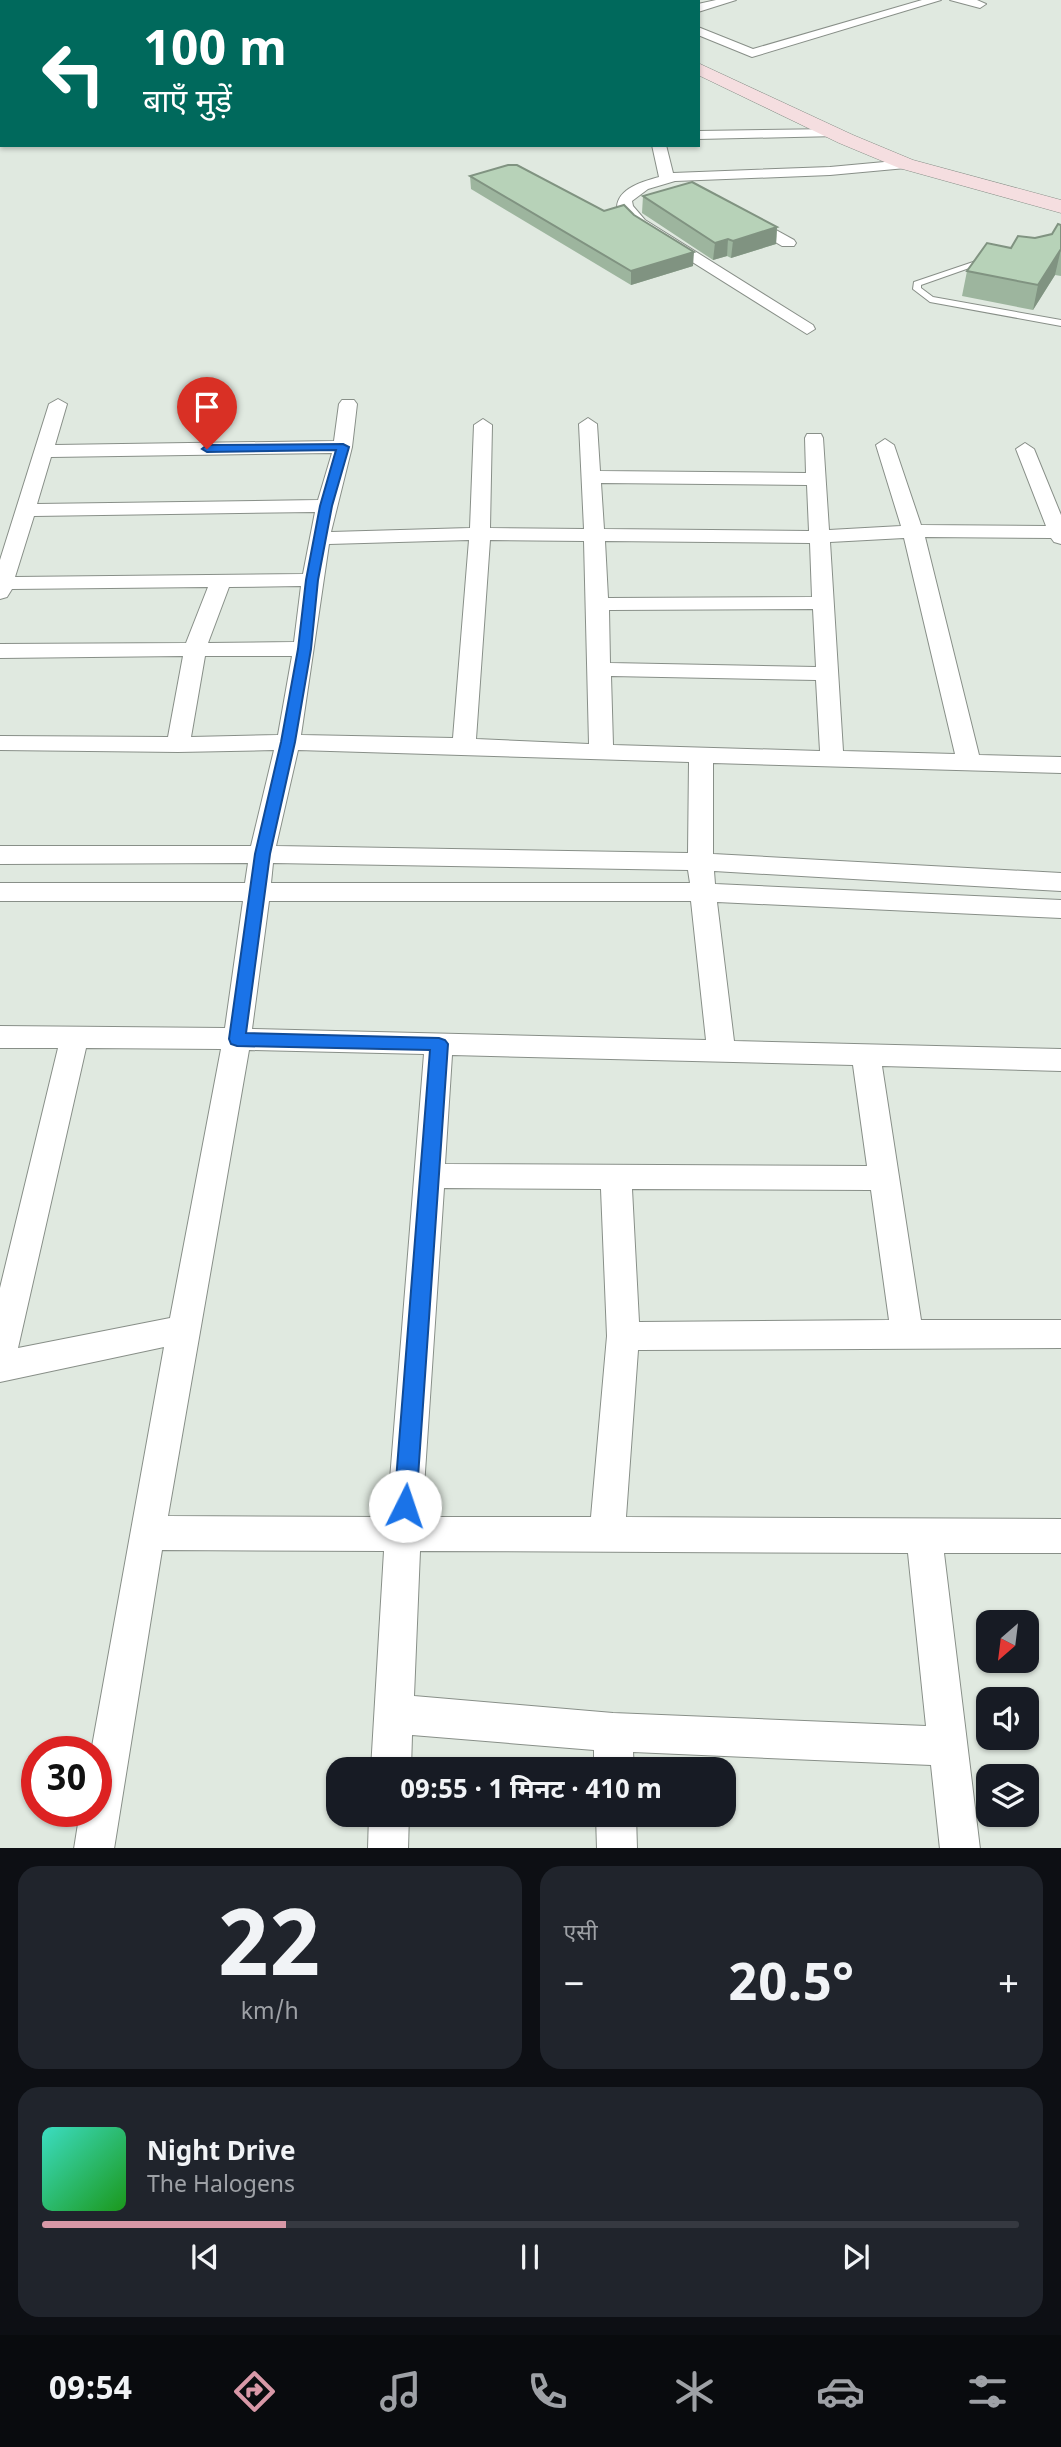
<!DOCTYPE html>
<html lang="hi">
<head>
<meta charset="utf-8">
<style>
	:root { --surface:#171b24; --page:#20242c; --text:#f1f3f6; --muted:#9ea1a6; --line:#363941; --accent:#d898a7 }
	body { margin:0; font-family:Georgia,"Noto Sans Devanagari",serif; background:var(--page); color:var(--text); height:100vh; display:flex; flex-direction:column; font-size:26px; white-space:nowrap }
	* { box-sizing:border-box; margin:0 }
	p { font-size:23px; color:var(--muted) }
	.icon { flex:none; width:38px; height:38px; fill:none; stroke:currentColor; stroke-width:2; stroke-linecap:round; stroke-linejoin:round }
	.map { position:relative; height:1848px; overflow:hidden }
	.panel { display:flex; flex-direction:column; gap:18px; padding:18px; background:#0d0f14; flex:1 }
	.panel>* { flex:none }
	.top-card { position:absolute; left:0px; top:0px; width:700px; height:147px; box-shadow:0 2px 5px #0004; background:#00695c; color:#fff; overflow:hidden }
	.needle { width:46px; rotate:208deg }
	.tools { position:absolute; left:976px; top:1610px; display:grid; gap:14px }
	.tools a { display:grid; place-items:center; width:63px; height:63px; border-radius:14px; background:var(--surface); box-shadow:0 2px 5px #0004; font-size:35px }
	.speed { position:absolute; left:21px; top:1736px; display:flex; gap:14px; font-size:35px; font-weight:700; text-align:center }
	.speed>* { display:grid; place-content:center; width:91px; height:91px; border-radius:50%; background:var(--surface); box-shadow:0 2px 5px #0004; line-height:1 }
	.speed .limit { border:10px solid #d22; background:#fff; color:#111 }
	.pin { position:absolute; display:grid; place-items:center; width:60px; height:60px; color:#fff; margin:-72px -30px; border-radius:50% 50% 50% 0; rotate:-45deg; box-shadow:0 0 7px #0007 }
	.pin .icon { rotate:45deg }
	.me { position:absolute; width:77px; margin:-38px; rotate:4deg; stroke-linejoin:round; filter:drop-shadow(0 0 5px #0008) }
	.turn { display:flex; align-items:center; gap:24px; height:147px; padding:0 28px; font-size:32px }
	.turn .icon { width:91px; height:91px; stroke-width:2.5 }
	.turn b { display:block; font-size:49px; line-height:60px }
	.big { font-size:52px; font-weight:700; line-height:1.1 }
	.panel .tile { flex:1; display:flex; flex-direction:column; justify-content:center; gap:10px; min-width:0; padding:0 24px; border-radius:21px; background:var(--page) }
	.panel .dial { align-items:center; gap:0 }
	.dial b { font-size:91px; line-height:1 }
	.song { display:flex; align-items:center; gap:21px }
	.cover { width:84px; height:84px; border-radius:10px; background:linear-gradient(135deg,hsl(170 70% 55%),hsl(120 70% 35%)) }
	.played { height:7px; border-radius:4px; background:linear-gradient(90deg,var(--accent) 25%,var(--line) 25%) }
	.keys { display:flex; justify-content:space-around; direction:ltr }
	.heat { display:flex; justify-content:space-between; align-items:center; font-size:38px; direction:ltr }
	.panel .tiles { flex:1; display:grid; gap:18px; grid-template-columns:1fr 1fr }
	.tile:last-child { grid-column:span 2 }
	.trip { position:absolute; left:326px; top:1757px; width:410px; height:70px; border-radius:21px; background:var(--surface); box-shadow:0 2px 5px #0004; font-weight:700; line-height:70px; text-align:center }
	.dock { display:flex; height:112px; justify-content:space-around; align-items:center; background:#090b0e; color:var(--muted) }
	.dock .icon { width:49px; height:49px }
	.dock .current { color:var(--accent) }
	.dock b { font-size:32px; color:var(--text) }
	.map>svg:first-child { display:block }
	.lines { fill:none; stroke-linecap:round; stroke-linejoin:round }
	.lane-casing { stroke:#888f88; stroke-width:2 }
	.street-casing { stroke:#888f88; stroke-width:2 }
	.secondary-casing { stroke:#888f88; stroke-width:1 }
	.lane { fill:#fff; fill-rule:evenodd }
	.street { fill:#fff; fill-rule:evenodd }
	.secondary { fill:#f5dee0; fill-rule:evenodd }
	.wall { fill:#9db59e }
	.shaded-wall { fill:#809381 }
	.building { fill:#b7d2b8; stroke:#809381; stroke-width:2 }
	.route { fill:#1a73e8; stroke:#114b97; stroke-width:2 }
</style>
</head>
<body>
<div class="map">
<svg width="1061" height="1849" viewBox="0 0 1061 1849">
	<rect width="100%" height="100%" fill="#e0e9e0"/>
	<g class="lines">
		<g class="lane-casing">
			<path id="lane" d="M985,258L992,260L921,285V288L933,297L1061,320V326L930,302L913,289L914,282Z"/>
		</g>
		<g class="street-casing">
			<g id="street">
				<path d="M559,0H573L558,2Z"/>
				<path d="M591,0H605L590,2Z"/>
				<path d="M633,0H653L654,2H634Z"/>
				<path d="M716,0H736L698,12V4Z"/>
				<path d="M922,0H941L752,57L698,35V27L753,49Z"/>
				<path d="M950,0H977L986,4L980,8Z"/>
				<path d="M833,129L838,130V136L698,139V131Z"/>
				<path d="M652,145H666L673,173L830,167L906,160L913,164L906,168L830,175L675,181L648,189L632,201L633,206L645,220L813,325L815,329L807,334L635,226L617,207C618,188 644,181 659,177Z"/>
				<path d="M747,214L794,240L796,243L794,246H782L742,222L739,219Z"/>
				<path d="M58,399L67,404L55,445L334,441L339,404L342,400H354L357,404L352,447L331,532L470,528L474,425L483,419L492,425L490,528L584,529L579,424L588,418L597,424L600,471L806,473L805,438L807,434H821L823,438L829,530L901,526L876,445L885,439L894,445L921,525L1046,526L1016,449L1025,443L1034,449L1061,515V544L1054,542L1051,538L925,537L979,755L1061,757V773L713,763V854L1061,873V891L714,871L715,884L1061,900V918L717,902L734,1041L1061,1049V1071L882,1066L921,1320H1061V1348L638,1350L626,1517L1061,1519V1553H944L980,1849H940L931,1765L633,1752L634,1769H594V1750L412,1735L411,1769H371L384,1551L162,1550L114,1849H74L80,1811H96V1752H91L164,1347L0,1382V1288L58,1048H0V1026L225,1028L243,901H0V883H245L248,863L0,864V846H251L274,750L178,752L0,750V736L168,737L183,656L0,658V644L186,643L208,587L12,589L7,597L0,599V560L49,404ZM332,453L318,500L37,504L51,457ZM601,483L807,485L809,531L604,529ZM315,512L303,574L15,577L34,516ZM904,538L955,754L843,751L830,542ZM469,540L453,738L301,735L329,544ZM490,540L584,541L589,744L476,739ZM605,541L810,543L812,597L608,598ZM301,586L294,642L208,643L229,587ZM813,609L816,667L610,663L609,610ZM205,656H292L278,735L191,737ZM611,676L816,680L820,751L613,745ZM298,750L689,762L688,853L276,846ZM273,863L688,870L690,883H271ZM269,901H691L706,1040L252,1029ZM86,1048L221,1049L170,1318L18,1348ZM249,1050L424,1054L387,1517L168,1516ZM452,1055L853,1065L867,1166L445,1164ZM444,1188L601,1189L607,1336L591,1517H422ZM632,1189L871,1190L889,1320L639,1322ZM420,1551L908,1553L926,1726L613,1713L414,1696Z"/>
				<path d="M369,1815H409L408,1849H368Z"/>
				<path d="M596,1815H636L637,1849H597Z"/>
			</g>
		</g>
		<g class="secondary-casing">
			<g id="secondary">
				<path d="M474,0H496L497,2H475Z"/>
				<path d="M698,63L853,135L913,160L1061,200V213L899,168L839,143L698,75Z"/>
			</g>
		</g>
		<use href="#lane" class="lane"/>
		<use href="#street" class="street"/>
		<use href="#secondary" class="secondary"/>
	</g>
	<g class="wall">
		<path d="M470,176L604,211L634,215L693,266L631,285L471,189Z"/>
		<path d="M643,196L777,227L776,244L731,258L727,256L713,260L642,213Z"/>
		<path d="M1061,225V276L1055,275L1033,310L962,296L967,271L1011,248L1052,234Z"/>
	</g>
	<g class="shaded-wall">
		<path d="M777,227L776,244L731,258L733,241Z"/>
		<path d="M728,239L727,256L713,260L715,243Z"/>
		<path d="M1061,249L1055,275L1033,310L1038,285Z"/>
		<path d="M694,252L693,266L631,285V271Z"/>
	</g>
	<g class="building">
		<path d="M508,165H517L604,211L624,205L634,215L694,252L631,271L470,176Z"/>
		<path d="M692,182L777,227L733,241L728,239L715,243L643,196Z"/>
		<path d="M1058,224L1061,225V249L1038,285L967,271L987,243L1011,248L1018,236L1035,238L1052,234Z"/>
	</g>
	<path class="route" d="M343,444L349,447L332,506L318,580L311,649L295,742L270,854L246,1033L439,1038L445,1040L448,1044L416,1506L413,1513L405,1516L397,1513L394,1506L430,1050L237,1046L231,1044L229,1039L255,854L281,742L298,649L306,580L320,506L336,450L207,452L202,449L207,445Z"/>
</svg>
<div class="tools">
<a><svg class="needle" viewBox="-14 -14 28 28"><path d="M0-13l5 13h-10z" fill="#e53935"/><path d="M0 13l5-13h-10z" fill="#9ea1a6"/></svg></a>
<a><svg class="icon" aria-label="sound" viewBox="0 0 24 24"><path d="M4 9h4l5-4v14l-5-4H4zM17 9q2 3 0 6"/></svg></a>
<a><svg class="icon" aria-label="layers" viewBox="0 0 24 24"><path d="M12 4l9 5-9 5-9-5zM3 14l9 5 9-5"/></svg></a>
</div>
<div class="speed"><div class="limit">30</div></div>
<div class="pin" style="left:207px;top:449px;background:#d93025"><svg class="icon" aria-label="arrive" viewBox="0 0 24 24"><path d="M6 21V4h12l-3 4 3 4H6"/></svg></div>
<svg class="me" style="left:405px;top:1506px" viewBox="-20 -20 40 40"><circle r="19" fill="#fff"/><path d="M0-13L10 11 0 6-10 11z" fill="#1a73e8"/></svg>
<div class="trip">09:55 · 1 मिनट · 410 m</div>
<div class="top-card">
<div class="turn"><svg class="icon" aria-label="left" viewBox="0 0 24 24"><path d="M17 20v-9H6M10 6l-5 5 5 5"/></svg><div><b>100 m</b>बाएँ मुड़ें</div></div>
</div>
</div>
<section class="panel">
<div class="tiles">
<div class="tile dial"><b>22</b><p>km/h</p></div>
<div class="tile"><p>एसी</p>
<div class="heat"><a>−</a><b class="big">20.5°</b><a>+</a></div>
</div>
<div class="tile">
<div class="song"><i class="cover"></i><div><b>Night Drive</b><p>The Halogens</p></div></div>
<div class="played"></div>
<div class="keys"><svg class="icon" aria-label="previous" viewBox="0 0 24 24"><path d="M18 5L8 12l10 7zM5 5v14"/></svg><svg class="icon" aria-label="pause" viewBox="0 0 24 24"><path d="M8 5v14M16 5v14"/></svg><svg class="icon" aria-label="next" viewBox="0 0 24 24"><path d="M6 5l10 7-10 7zM19 5v14"/></svg></div>
</div>
</div>
</section>
<nav class="dock">
<b>09:54</b>
<svg class="icon current" aria-label="directions" viewBox="0 0 24 24"><path d="M12 3l9 9-9 9-9-9zM9 14v-3h6M13 9l2 2-2 2"/></svg>
<svg class="icon" aria-label="music" viewBox="0 0 24 24"><path d="M9 18V5l10-2v13"/><circle cx="6" cy="18" r="3"/><circle cx="16" cy="16" r="3"/></svg>
<svg class="icon" aria-label="phone" viewBox="0 0 24 24"><path d="M5 4h4l2 5-3 2q2 4 5 5l2-3 5 2v4C11 20 4 13 5 4z"/></svg>
<svg class="icon" aria-label="climate" viewBox="0 0 24 24"><path d="M12 3v18M4 7l16 10M4 17L20 7"/></svg>
<svg class="icon" aria-label="car" viewBox="0 0 24 24"><path d="M5 17H2v-5l4-1 3-4h7l3 4 3 1v5h-3M9 17h6M6 11h13"/><circle cx="7" cy="17" r="2"/><circle cx="17" cy="17" r="2"/></svg>
<svg class="icon" aria-label="filters" viewBox="0 0 24 24"><path d="M4 7h16M4 17h16"/><circle cx="9" cy="7" r="2"/><circle cx="15" cy="17" r="2"/></svg>
</nav>
</body>
</html>
